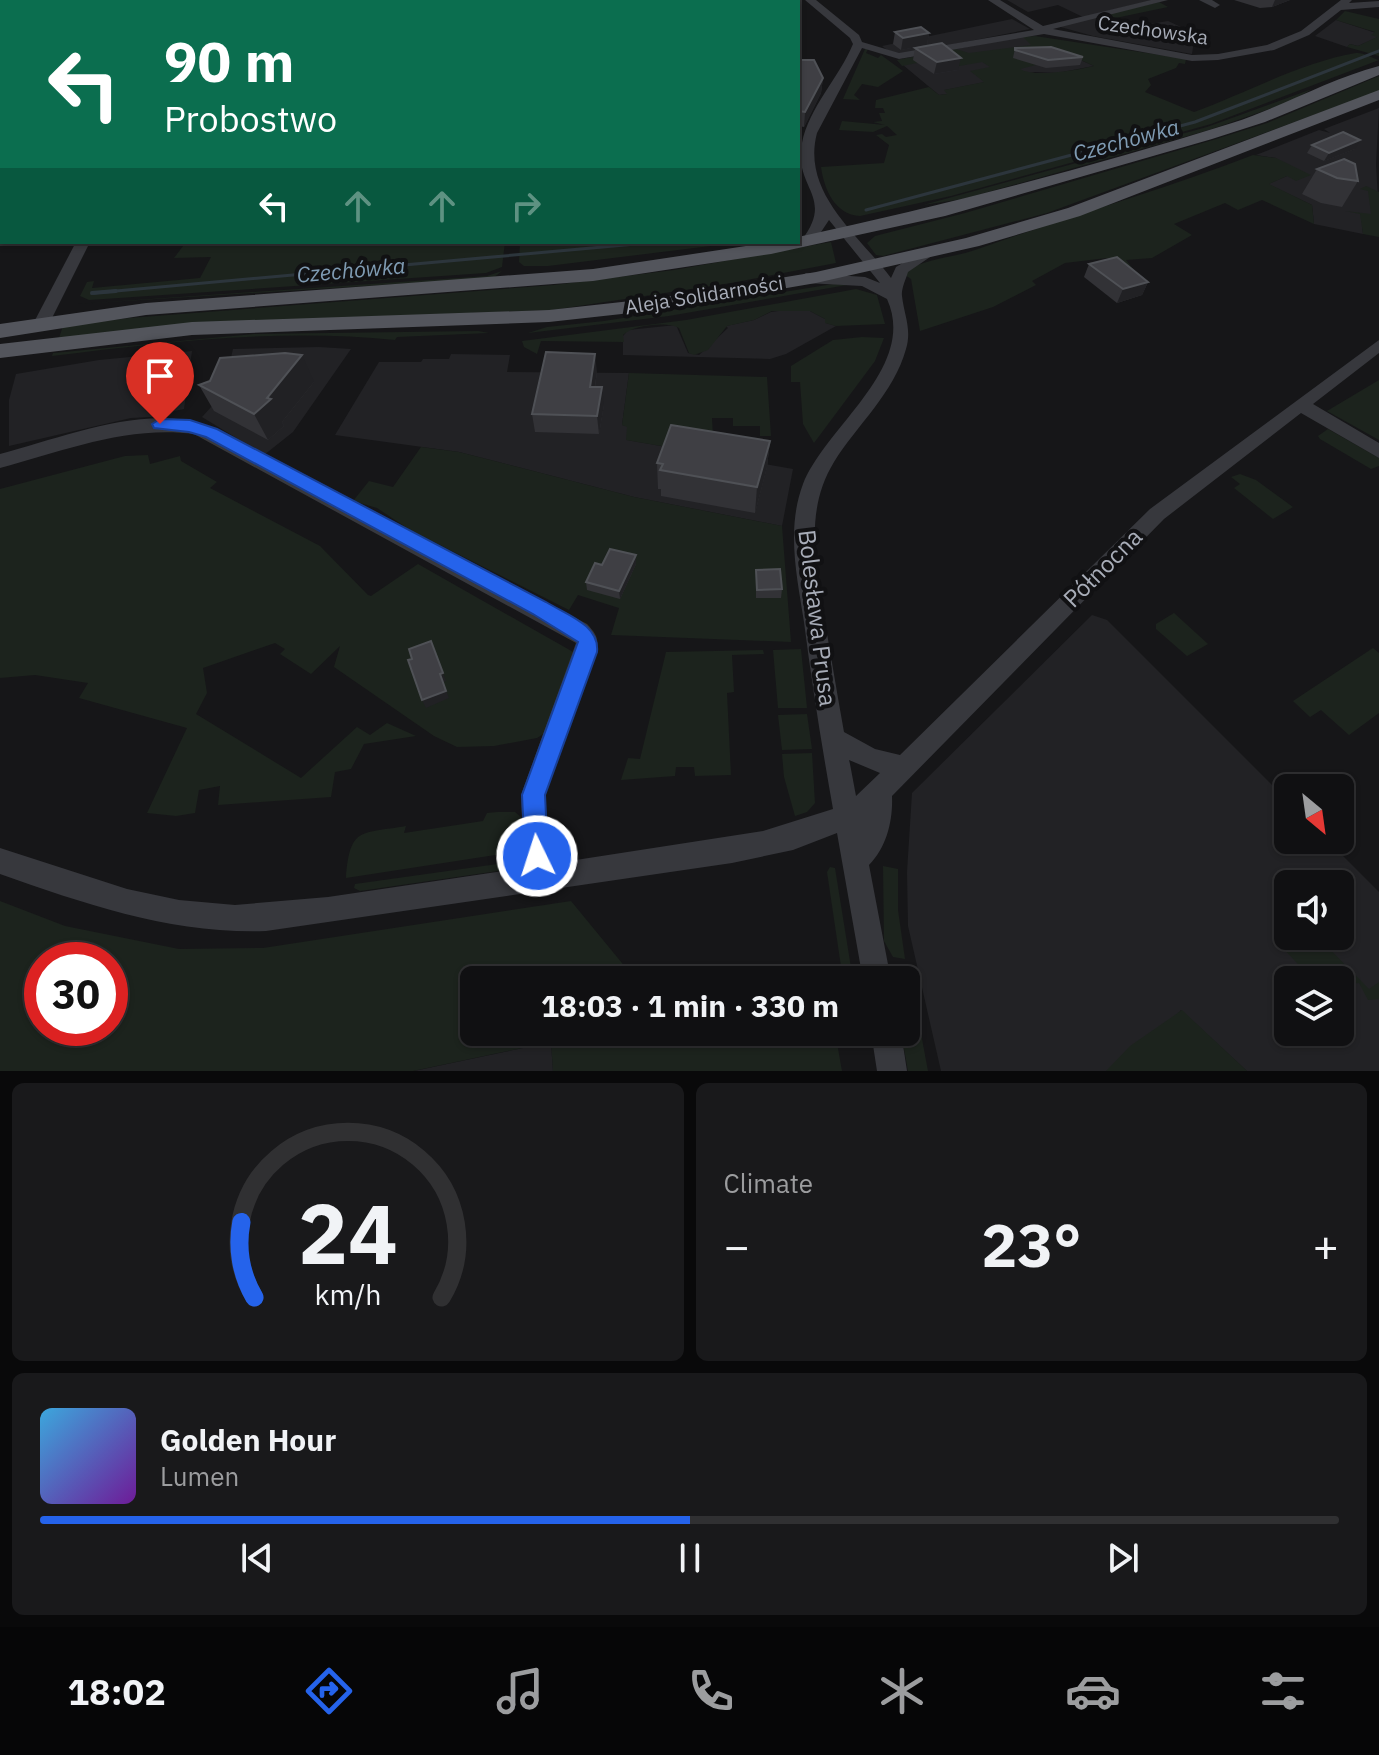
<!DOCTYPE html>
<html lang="en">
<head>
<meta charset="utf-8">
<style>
	:root { --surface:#101012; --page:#19191b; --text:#f1f3f6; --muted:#9c9d9f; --line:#303032; --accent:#2563eb }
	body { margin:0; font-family:"IBM Plex Sans",sans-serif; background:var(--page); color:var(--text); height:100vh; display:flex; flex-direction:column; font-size:30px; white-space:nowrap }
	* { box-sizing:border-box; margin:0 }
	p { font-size:26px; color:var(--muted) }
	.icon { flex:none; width:44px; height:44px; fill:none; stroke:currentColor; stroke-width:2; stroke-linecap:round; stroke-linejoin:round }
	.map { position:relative; height:1071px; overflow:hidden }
	.sheet { display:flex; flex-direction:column; gap:12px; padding:12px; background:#09090a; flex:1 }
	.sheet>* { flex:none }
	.top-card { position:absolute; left:0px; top:0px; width:800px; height:244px; box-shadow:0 2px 6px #0004,0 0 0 2px var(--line); background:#0b6e4f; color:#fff; overflow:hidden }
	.needle { width:52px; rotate:151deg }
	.buttons { position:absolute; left:1274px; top:774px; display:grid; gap:16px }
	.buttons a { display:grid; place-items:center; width:80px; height:80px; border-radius:12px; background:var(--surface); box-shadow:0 2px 6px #0004,0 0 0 2px var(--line); font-size:40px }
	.speed { position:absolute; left:24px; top:942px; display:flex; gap:16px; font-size:40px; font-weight:700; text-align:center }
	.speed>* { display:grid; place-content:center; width:104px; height:104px; border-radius:50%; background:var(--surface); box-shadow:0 2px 6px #0004,0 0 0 2px var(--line); line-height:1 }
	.speed .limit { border:12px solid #d22; background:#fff; color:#111 }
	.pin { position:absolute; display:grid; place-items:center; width:68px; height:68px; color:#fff; margin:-82px -34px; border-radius:50% 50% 50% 0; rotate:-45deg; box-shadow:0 0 8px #0007 }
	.pin .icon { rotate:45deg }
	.me { position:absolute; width:88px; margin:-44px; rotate:356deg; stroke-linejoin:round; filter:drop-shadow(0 0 6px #0008) }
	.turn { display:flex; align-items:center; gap:28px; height:168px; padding:0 32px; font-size:36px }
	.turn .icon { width:104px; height:104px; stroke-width:2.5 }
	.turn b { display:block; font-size:56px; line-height:68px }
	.lanes { display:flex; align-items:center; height:76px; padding:0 32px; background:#0003; justify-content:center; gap:40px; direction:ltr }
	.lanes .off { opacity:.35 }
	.big { font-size:60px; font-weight:700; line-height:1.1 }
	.sheet .card { flex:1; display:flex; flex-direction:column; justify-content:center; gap:12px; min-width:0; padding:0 28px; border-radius:12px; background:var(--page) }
	.sheet .dial { align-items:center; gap:0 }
	.dial svg { height:208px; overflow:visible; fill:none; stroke:var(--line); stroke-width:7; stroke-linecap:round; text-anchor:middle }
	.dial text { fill:var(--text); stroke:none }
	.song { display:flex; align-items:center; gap:24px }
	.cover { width:96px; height:96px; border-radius:12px; background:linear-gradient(135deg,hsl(200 70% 55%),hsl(280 70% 35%)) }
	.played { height:8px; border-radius:4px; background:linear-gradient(90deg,var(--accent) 50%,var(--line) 50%) }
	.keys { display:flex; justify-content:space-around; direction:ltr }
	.heat { display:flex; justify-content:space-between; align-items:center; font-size:44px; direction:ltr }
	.sheet .tiles { flex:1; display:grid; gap:12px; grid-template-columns:1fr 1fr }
	.card:last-child { grid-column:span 2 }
	.trip { position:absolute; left:460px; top:966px; width:460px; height:80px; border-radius:12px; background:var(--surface); box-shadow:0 2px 6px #0004,0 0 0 2px var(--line); font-weight:700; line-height:80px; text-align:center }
	.tabs { display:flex; height:128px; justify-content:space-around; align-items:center; background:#060607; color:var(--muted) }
	.tabs .icon { width:56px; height:56px }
	.tabs .current { color:var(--accent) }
	.tabs b { font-size:36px; color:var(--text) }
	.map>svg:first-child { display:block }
	.built { fill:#222225; fill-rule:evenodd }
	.green { fill:#1c231d; fill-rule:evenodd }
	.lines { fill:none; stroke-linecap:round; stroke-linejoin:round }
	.stream-far1 { stroke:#2c353c; stroke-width:3 }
	.stream { stroke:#2c353c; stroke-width:4 }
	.minor { fill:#37383d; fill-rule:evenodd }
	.major { fill:#53555c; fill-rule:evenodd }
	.wall { fill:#323236 }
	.shaded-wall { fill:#212124 }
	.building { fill:#3f3f44; stroke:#4f5156; stroke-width:2 }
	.route { fill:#2563eb; stroke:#184099; stroke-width:2 }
	.labels { text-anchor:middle; stroke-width:8; stroke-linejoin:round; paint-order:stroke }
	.far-street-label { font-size:20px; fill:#a8adb8; stroke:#111113 }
	.far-water-label { font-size:22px; font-style:italic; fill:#7f9bb3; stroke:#111113 }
	.street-label { font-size:24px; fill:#a8adb8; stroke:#111113 }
</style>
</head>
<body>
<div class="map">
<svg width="1379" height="1071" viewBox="0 0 1379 1071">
	<rect width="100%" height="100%" fill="#161618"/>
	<g class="built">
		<path d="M1007,0H1152L1083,17L1058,5L1028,12Z"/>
		<path d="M1094,17L1119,29L1168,21L1205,38L1194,41L1192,54L1093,36L1057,26Z"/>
		<path d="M1012,19L1030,29L904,54H892L882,46Z"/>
		<path d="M1336,20L1376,33L1378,37L1358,46L1350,44L1347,47L1315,36Z"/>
		<path d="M1026,36L1094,66L1057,73L1035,72L945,90L948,94L939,95L897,60Z"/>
		<path d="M1379,108L1376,164L1379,217L1361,214L1363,234L1314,224L1312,205L1268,184L1287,176L1276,158L1256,155L1319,130L1330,133L1324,129Z"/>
		<path d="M793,309L810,311L825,319L826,323L836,326L786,354L770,359L623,355V336L628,330L676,325L688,353L699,355L728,328L726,326L754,320L771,312Z"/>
		<path d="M319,347L351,349L293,432L264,455L202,417L222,395L233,349Z"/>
		<path d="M192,351L184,409L174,411L169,416L131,418L9,446V400L16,374L99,360Z"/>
		<path d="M451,354L510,355L507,372L629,373L622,425L627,426V440L793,469L782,526L634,497L459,452L335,435L379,362H421L423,359H449Z"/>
		<path d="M1092,615L1107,620L1288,801V840H1327L1379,892V1071H1247L1181,1010L1131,1071H941L908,926L907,872L912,793ZM1288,884H1340V936H1288ZM1288,980H1340V1032H1288Z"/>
		<path d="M551,1042L553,1071H224H414Z"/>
	</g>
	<g class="green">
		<path d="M1159,2L1168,7L1106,20C1130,33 1134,19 1155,25C1133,30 1117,33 1096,23L1101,21L1094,17Z"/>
		<path d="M1345,11L1379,19V56L1347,47L1350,44L1358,46L1377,37L1371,35L1375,32L1336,20Z"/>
		<path d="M1035,36L1186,59L1185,64L1179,63L1176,68L1148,79L1151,85L1145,92L1194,112C1246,93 1302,62 1356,53C1363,52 1372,58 1379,60L1211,124L951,196L860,216C835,215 824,189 821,167L884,163L889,145L876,135L882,134L886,137L897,135L887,126L873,132L839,130L842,121L885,125L873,122L882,121L879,113H885L883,108H875L876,100L929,87L939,95L947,94L944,90L984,82L970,71L990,67L982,62L954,67L922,62L902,66L897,60L956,49L969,53L1031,45L1023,37ZM1072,56L1094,66C1077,70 1035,78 1020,69Z"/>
		<path d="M865,49H868L866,53L878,58L881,55L903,71L878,87L862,84L854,95L860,100L843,99Z"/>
		<path d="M1379,76V91L1047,213L883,256L876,255L867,243L875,236L965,213L1213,140L1267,123Z"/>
		<path d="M1312,89L1289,102L1209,130L963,199L923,205L1207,127Z"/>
		<path d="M1253,155L1276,158L1311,175L1296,181L1287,176L1269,184L1312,205L1314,224L1262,200L1238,210L1225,203L1174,224L1192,235L1152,258L1126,260L1133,269L1127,271L1107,258L1065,263L1032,281L1036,285L993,307L920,331L911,279L902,273C924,258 954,258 978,249C1069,216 1163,190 1253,155Z"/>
		<path d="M1366,186L1379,192V237L1363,234L1360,214L1345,211L1371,214L1368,191L1360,189Z"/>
		<path d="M186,242H505L502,267L486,273L89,300L80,296L87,282L94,281L92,288L200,278L211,257L174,258Z"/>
		<path d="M520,242H743L548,266H524L519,262Z"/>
		<path d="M831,242L836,263L731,283L552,310L190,324L59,338L63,326L129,318L554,285L674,270Z"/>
		<path d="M502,271L493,278L77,304L487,276Z"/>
		<path d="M833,284L847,285L669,316L528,333L547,327L604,321Z"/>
		<path d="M856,289L877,295L885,324L836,326L825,323V319L810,311H772L754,320L727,326L708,350L694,355L689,353L679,328C667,321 633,325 623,335L624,342L541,341L537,354L524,347L522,341L686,320Z"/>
		<path d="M478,331L489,333L397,337L395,340C281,328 166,342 52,356L53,353L254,334Z"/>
		<path d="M862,337L884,338L875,361L814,443L803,424L800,382H791V366L833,340Z"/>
		<path d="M629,373L767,377L771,436H760V426H733V418H712L714,455L626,440L627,427L622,425Z"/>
		<path d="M1379,380V440L1327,411Z"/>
		<path d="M1328,429L1379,458V466L1371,469L1320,439L1318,436Z"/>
		<path d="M421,447L459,452L634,497L782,526L791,642L611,635L619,608L578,595L569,610L410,530L377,508L353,501L369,481L393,487Z"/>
		<path d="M148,455L150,464L180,456L181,461L217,482L210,488L320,546L368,595L371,596L418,564L575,653L548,731L537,738L494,746L457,747L434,736L334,667L340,646L311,674L280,654L285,649L275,643L203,668L207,693L196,714L301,778L357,727L370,735L387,723L416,736L364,744L351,769L335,772L331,797L218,805L220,786L199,790L195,813L176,816L147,813L187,728L79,698L88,683L35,675L0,678V489L125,456Z"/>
		<path d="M1240,474L1256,480L1293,507L1273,519L1234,488L1240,484L1231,477Z"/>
		<path d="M1174,613L1208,644L1187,656L1156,629V624Z"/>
		<path d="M1373,648L1379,653V713L1349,735L1321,710L1310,717L1293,701Z"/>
		<path d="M801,649L807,708H778L773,650Z"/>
		<path d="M763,650L764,654L732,655L734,692L727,693L731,775L695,776L694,767H676L675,776L621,780L628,758L640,759L666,652Z"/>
		<path d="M807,714L812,749L782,750L778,715Z"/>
		<path d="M812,753L815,803L807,812L795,816L784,777L782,754Z"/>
		<path d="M498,812H515L522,818L521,851L346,878C350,826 361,834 406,826L404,833L483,821L487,813Z"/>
		<path d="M512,862V869L360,891L354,888L355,884Z"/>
		<path d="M883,866L898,869V910L905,959L893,957L884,941Z"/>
		<path d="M830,867L835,868L853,980H843L827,872Z"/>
		<path d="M0,901L65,926L179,949L263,948L571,901L631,974L659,971L660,980H474V1032H665L666,1037L835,1032L842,1071H553L551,1042L413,1071H0ZM110,960V1028H42V960Z"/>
		<path d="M1288,934L1317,936L1369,989L1379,982V999L1368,1000L1359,983L1340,985V980H1313L1277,942Z"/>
		<path d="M896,980H911L928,1071H908L901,1032H906V980Z"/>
		<path d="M1182,1010L1247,1071H1106L1130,1046Z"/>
	</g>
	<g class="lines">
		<g class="stream-far1">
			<path d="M866,210L1195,122L1379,51"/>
			<path d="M94,293L658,242"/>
		</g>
		<path class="stream" d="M92,293L116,291"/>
		<g class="minor">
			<path d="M89,0H99L100,2H90Z"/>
			<path d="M212,0H235L211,2Z"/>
			<path d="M436,0H449L450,2H438Z"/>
			<path d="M583,0H605L582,2Z"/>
			<path d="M615,0H625L626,2H616Z"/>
			<path d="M805,0H816L859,35L862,42L899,53L1034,30L988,0H1000L1043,26L1151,0H1168L1053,29L1192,55L1218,54L1267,45L1301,31L1341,0H1352L1349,3L1379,1V7L1341,10L1309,35L1274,50L1218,60L1192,61L1044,34L899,59L862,48L817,133C801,193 859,235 891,278L896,267L924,250L929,249L936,253L908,272C906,279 901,289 902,296C904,315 912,329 906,349C894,393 857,425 834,462C804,511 816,564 824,617C831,655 837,694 844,732L875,749L900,755L1150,509L1379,340V353L1313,404L1379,443V458L1301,413L1164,519L892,796C893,820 887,847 869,865L891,980H863L837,833L793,850L732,863L266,931C172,934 88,905 0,874V848L127,889L179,900L235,905L328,897L524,868L521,795L576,643L194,434C128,425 63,451 0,468V454C62,438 139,405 204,424L587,624C596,634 599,638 597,652L545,795L550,864L763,831L833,809C822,747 812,685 804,622C797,577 786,529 803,484C826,426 918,367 887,299L862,286L806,283L798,278L806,273L865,277L880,283L829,220L813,244H803L801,241C836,196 793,189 802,143C809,107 839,78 853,44L850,38ZM849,760L880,773L856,796L850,764Z"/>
			<path d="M1199,0H1212L1220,5L1215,8Z"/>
			<rect x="0" y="164" width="2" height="8"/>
			<path d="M0,188H2L0,199Z"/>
			<path d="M76,242H90L49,324L41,329L35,327L33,324Z"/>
			<path d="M871,1032H901L907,1071H877Z"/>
		</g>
		<g class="major">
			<path d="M1379,66V75L1265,122L1212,139L945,216L771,254L593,281L146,315L0,338V324L146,303L593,269L773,242H798V237C944,205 1089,168 1232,123C1282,107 1329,79 1379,66Z"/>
			<path d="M1379,90V100L1080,216L979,246L816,283L658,310L549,322L192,335L0,358V344L192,322L549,310L658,298L816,272L966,238L1068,208Z"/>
		</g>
	</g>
	<g class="wall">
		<path d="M278,0H307L306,2H279Z"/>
		<path d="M737,0H792V2H740Z"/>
		<path d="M1234,0H1290L1272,7L1260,8Z"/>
		<path d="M895,32L929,33L927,45L901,50L893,44Z"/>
		<path d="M915,48L958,70L934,74L913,60Z"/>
		<path d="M1015,48L1083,57L1080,65L1046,68L1013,58Z"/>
		<path d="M798,60L823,78L821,93L804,127L798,126Z"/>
		<path d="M1312,145L1355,149L1324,161L1307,153Z"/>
		<path d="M1317,169L1358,181L1342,207L1321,203L1302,194Z"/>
		<path d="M1089,264L1148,282L1142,295L1117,303L1084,277Z"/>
		<path d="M597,372L595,387L604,405L599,434L535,432L532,414Z"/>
		<path d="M314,382L282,422L284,426L268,440L214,411L199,385Z"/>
		<path d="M770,441L767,467L755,513L661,496V489H658L657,463Z"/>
		<path d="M636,555V564L620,599L587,590L586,582L602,565Z"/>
		<path d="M756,570L782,589L781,598H756Z"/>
	</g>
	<g class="shaded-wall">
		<rect x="679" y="0" width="18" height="2"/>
		<rect x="750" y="0" width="42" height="2"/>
		<path d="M1275,0H1290L1272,7Z"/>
		<path d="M929,33L927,45L901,50L903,38Z"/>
		<path d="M2,37V56L0,57V38Z"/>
		<path d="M961,58L958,70L934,74L937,62Z"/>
		<path d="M823,78L821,93L804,127L805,112Z"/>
		<rect x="0" y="102" width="2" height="14"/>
		<path d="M1360,140L1355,149L1324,161L1329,153Z"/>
		<path d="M1148,282L1142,295L1117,303L1123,289Z"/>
		<path d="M595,354L597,372L592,405L590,387Z"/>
		<path d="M302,355L314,382L282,422L284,426L268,440L254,414Z"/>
		<path d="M602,387L604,405L599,434L597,416Z"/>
		<path d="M770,441L767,467L755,513L757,487Z"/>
		<path d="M636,555V564L620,599L619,591Z"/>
		<path d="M431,641L446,681L443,682L449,698L426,708L422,700L440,674Z"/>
	</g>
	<g class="building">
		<path d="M115,0H132L122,2H117Z"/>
		<path d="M399,0H435V2H398Z"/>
		<path d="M490,0H497V2H478Z"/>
		<path d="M921,27L929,33L903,38L895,32Z"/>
		<path d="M942,43L961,58L937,62L915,48Z"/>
		<path d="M1051,47L1083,57L1048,60L1015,50V48Z"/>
		<path d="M798,60H814L823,78L805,112L798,111Z"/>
		<path d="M2,88V102H0V89Z"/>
		<path d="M1343,132L1360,140L1329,153L1312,145Z"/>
		<path d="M1344,159L1355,164L1358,181L1337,178L1317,169Z"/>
		<path d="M1117,257L1148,282L1123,289L1089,264Z"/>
		<path d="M546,352L595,354L590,387H602L597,416L532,414Z"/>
		<path d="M285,353L302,355L267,398L271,399L254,414L199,385L210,381L220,358Z"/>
		<path d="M671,425L770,441L757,487L660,470L663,464L657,463Z"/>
		<path d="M610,549L636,555L619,591L586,582L595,563L602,565Z"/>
		<path d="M780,569L782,589L757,590L756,570Z"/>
		<path d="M431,641L443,673L440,674L446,691L422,700L408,660L412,659L409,649Z"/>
	</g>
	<path class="route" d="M160,419L190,420L217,429L546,602C567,615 600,625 597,652L545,795L548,856L545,865L537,868L528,865L525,856L522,795L578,642L533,614L206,437L189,432L154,428L152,424Z"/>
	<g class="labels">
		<g class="far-street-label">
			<text transform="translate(1153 30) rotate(8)" y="7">Czechowska</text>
			<text transform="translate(704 295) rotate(-9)" y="7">Aleja Solidarności</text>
		</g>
		<g class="far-water-label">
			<text transform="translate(1126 140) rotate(-15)" y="8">Czechówka</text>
			<text transform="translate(351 270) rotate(-5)" y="8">Czechówka</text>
		</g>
		<g class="street-label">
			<text transform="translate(1103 568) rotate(-45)" y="8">Północna</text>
			<text transform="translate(817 618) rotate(83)" y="8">Bolesława Prusa</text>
		</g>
	</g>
</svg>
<div class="buttons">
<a><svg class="needle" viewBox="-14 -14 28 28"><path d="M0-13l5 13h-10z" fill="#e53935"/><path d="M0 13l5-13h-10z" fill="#9c9d9f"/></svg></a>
<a><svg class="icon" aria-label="sound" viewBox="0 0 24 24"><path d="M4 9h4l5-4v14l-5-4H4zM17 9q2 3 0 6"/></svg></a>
<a><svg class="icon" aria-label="layers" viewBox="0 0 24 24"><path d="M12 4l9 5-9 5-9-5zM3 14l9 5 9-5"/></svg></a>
</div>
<div class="speed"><div class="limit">30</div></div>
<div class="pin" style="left:160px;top:424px;background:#d93025"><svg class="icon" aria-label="arrive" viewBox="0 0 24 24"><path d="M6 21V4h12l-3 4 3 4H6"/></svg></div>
<svg class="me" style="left:537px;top:856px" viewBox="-20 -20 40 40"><circle r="17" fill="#2563eb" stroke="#fff" stroke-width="3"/><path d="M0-11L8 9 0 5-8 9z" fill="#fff"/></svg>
<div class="trip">18:03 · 1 min · 330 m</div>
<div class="top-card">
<div class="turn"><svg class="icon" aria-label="left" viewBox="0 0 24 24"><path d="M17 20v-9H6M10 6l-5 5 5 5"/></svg><div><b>90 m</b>Probostwo</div></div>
<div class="lanes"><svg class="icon" aria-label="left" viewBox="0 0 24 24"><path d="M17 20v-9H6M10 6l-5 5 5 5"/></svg><svg class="icon off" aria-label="ahead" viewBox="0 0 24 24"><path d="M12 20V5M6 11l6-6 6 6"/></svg><svg class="icon off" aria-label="ahead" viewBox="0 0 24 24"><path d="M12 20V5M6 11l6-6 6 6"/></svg><svg class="icon off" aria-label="right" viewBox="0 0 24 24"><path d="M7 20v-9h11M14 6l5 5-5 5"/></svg></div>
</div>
</div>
<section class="sheet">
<div class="tiles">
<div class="card dial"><svg viewBox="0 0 100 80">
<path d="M14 69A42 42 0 1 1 86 69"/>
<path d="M14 69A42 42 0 0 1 9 40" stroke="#2563eb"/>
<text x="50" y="56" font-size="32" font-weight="700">24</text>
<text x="50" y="72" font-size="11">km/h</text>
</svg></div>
<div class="card"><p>Climate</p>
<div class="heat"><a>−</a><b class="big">23°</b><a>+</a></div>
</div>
<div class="card">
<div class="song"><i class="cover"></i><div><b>Golden Hour</b><p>Lumen</p></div></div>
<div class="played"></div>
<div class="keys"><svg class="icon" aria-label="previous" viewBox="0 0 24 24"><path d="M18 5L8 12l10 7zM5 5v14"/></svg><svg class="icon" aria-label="pause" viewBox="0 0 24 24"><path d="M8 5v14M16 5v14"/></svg><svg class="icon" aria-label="next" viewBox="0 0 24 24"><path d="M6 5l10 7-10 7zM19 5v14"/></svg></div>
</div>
</div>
</section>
<nav class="tabs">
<b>18:02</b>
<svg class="icon current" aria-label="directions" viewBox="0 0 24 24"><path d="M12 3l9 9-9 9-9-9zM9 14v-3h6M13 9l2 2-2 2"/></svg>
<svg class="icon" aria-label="music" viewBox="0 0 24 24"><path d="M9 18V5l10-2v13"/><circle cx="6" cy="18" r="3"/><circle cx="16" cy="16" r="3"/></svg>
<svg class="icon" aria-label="phone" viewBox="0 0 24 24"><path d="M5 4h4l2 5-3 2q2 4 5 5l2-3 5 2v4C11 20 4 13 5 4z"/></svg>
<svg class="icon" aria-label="climate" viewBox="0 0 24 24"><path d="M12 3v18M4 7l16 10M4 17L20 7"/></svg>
<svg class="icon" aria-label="car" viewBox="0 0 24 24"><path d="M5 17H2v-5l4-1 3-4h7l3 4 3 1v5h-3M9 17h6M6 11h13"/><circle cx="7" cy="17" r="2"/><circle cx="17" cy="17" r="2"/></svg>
<svg class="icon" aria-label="filters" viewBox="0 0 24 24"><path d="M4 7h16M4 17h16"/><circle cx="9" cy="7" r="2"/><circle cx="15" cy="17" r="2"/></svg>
</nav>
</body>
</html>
